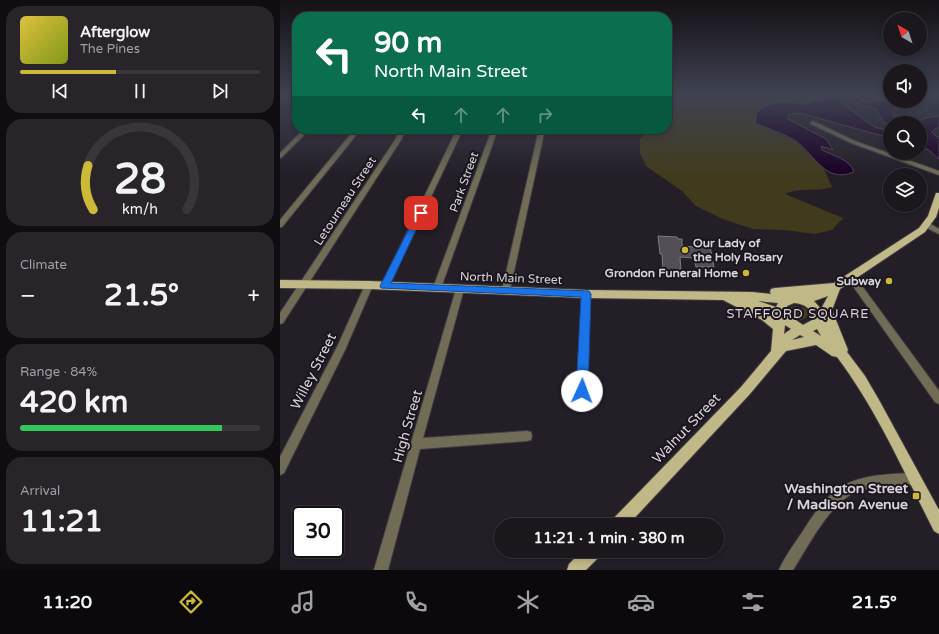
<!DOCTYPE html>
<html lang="en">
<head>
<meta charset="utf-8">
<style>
	:root { --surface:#1b171d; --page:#28242a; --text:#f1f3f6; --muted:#a09fa4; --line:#39363b; --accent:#ceb837 }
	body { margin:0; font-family:"Varela Round",sans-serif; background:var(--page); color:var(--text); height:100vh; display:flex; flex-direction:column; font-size:15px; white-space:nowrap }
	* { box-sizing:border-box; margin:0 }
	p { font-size:13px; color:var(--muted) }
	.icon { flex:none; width:22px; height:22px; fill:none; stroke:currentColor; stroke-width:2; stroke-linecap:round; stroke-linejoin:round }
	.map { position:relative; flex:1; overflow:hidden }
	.sheet { display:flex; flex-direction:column; gap:6px; padding:6px; background:#0f0d10; width:280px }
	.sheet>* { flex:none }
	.hud { position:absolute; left:12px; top:12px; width:380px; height:122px; border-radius:16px; box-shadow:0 2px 6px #0003,0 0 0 1px var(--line); background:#0b6e4f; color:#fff; overflow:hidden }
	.needle { width:26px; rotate:321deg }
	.buttons { position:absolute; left:603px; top:12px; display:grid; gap:8px }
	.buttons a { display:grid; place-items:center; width:44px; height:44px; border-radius:50%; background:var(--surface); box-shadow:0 2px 6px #0003,0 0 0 1px var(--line); font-size:20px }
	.speed { position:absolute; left:12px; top:506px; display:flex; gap:8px; font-size:20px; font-weight:700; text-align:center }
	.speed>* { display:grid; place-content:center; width:52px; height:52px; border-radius:50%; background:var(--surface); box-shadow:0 2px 6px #0003,0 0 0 1px var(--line); line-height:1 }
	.speed .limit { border:2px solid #111; border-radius:6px; background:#fff; color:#111 }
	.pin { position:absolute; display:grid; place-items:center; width:34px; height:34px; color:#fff; margin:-17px; border-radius:8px; box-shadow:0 2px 6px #0006 }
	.me { position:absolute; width:44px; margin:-22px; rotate:2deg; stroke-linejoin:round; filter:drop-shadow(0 0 3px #0008) }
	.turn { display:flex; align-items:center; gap:14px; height:84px; padding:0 16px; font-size:18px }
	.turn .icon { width:52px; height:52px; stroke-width:2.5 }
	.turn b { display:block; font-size:28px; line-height:34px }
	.lanes { display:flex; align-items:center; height:38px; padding:0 16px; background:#0003; justify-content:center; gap:20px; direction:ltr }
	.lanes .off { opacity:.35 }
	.big { font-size:30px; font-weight:700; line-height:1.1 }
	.sheet .card { flex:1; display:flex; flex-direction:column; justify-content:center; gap:6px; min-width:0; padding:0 14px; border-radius:16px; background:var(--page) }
	.sheet .dial { align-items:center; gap:0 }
	.dial svg { height:104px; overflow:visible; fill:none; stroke:var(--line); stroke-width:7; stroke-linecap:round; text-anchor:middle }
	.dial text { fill:var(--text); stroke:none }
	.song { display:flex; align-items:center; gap:12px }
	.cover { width:48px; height:48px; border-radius:6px; background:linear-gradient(135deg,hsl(50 70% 55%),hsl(70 70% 35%)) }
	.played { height:4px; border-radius:2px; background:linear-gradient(90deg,var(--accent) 40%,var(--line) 40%) }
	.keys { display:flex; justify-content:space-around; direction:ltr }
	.heat { display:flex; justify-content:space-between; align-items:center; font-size:22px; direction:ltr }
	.charge { height:6px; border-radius:3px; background:linear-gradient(90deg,#34c759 84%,var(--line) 0) }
	.trip { position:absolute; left:214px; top:518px; width:230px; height:40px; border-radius:20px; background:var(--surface); box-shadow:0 2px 6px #0003,0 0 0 1px var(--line); font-weight:700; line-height:40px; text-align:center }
	.menu { display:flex; height:64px; justify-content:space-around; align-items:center; background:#0b090c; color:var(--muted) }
	.menu .icon { width:28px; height:28px }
	.menu .current { color:var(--accent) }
	.menu b { font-size:18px; color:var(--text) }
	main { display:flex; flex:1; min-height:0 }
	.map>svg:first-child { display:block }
	.green { fill:#413b1d }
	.water { fill:#1a0125; stroke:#53405b }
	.building { fill:#544e57; stroke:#7f7882 }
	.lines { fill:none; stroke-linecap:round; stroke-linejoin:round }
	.minor-casing { stroke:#413c43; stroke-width:2 }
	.major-casing { stroke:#413c43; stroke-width:2 }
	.minor { fill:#706c55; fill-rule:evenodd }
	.major { fill:#c1b888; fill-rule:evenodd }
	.route { fill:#1a73e8; stroke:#114b97 }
	.poi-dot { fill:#ceb837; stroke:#1b161d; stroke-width:1.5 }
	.labels { text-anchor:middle; stroke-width:4; stroke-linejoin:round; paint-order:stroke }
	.street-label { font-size:12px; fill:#d7d4d9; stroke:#1b161d }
	.poi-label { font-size:12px; font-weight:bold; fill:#d7d4d9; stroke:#1b161d; text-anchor:end }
	.neighbourhood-label { font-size:13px; letter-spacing:1px; fill:#d7d0da; stroke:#1b161d }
	.near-street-label { font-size:14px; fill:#d7d4d9; stroke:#1b161d }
	.near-poi-label { font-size:14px; font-weight:bold; fill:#d7d4d9; stroke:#1b161d; text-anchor:end }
</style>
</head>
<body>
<main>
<section class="sheet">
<div class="card">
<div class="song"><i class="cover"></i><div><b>Afterglow</b><p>The Pines</p></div></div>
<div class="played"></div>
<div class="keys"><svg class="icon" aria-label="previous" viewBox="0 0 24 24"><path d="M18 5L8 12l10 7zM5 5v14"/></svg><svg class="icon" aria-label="pause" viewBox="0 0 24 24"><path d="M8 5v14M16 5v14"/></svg><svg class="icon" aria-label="next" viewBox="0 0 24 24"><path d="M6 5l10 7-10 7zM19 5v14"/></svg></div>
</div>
<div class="card dial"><svg viewBox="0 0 100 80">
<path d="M14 69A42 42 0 1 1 86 69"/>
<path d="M14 69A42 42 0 0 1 10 35" stroke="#ceb837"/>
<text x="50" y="56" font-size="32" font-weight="700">28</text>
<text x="50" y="72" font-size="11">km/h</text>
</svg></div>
<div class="card"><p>Climate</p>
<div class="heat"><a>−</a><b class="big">21.5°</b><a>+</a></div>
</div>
<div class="card"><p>Range · 84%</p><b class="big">420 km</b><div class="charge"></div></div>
<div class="card"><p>Arrival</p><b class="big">11:21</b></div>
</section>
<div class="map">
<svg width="659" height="570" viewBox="0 0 659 570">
	<rect width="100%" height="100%" fill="#241f27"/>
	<g class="green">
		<path d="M387,95C399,95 413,94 425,95C439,97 452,98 466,95H533L545,101H531L526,104L477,112L475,123L515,141L543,167L552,187C537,192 518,187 505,194L563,218L552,230L534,234L505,230L473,229L443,219L416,206L402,191L366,166L360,153V140L366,129H387Z"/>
		<path d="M515,306L525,308L530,312V316L521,320L513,317L509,311L510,307Z"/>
	</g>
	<g class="water">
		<path d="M533,95H551L594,127L610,131V138L520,113L509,114L508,119L546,139L553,150L541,146L542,150C553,156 570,159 574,172C545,184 535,155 516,141C507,135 486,128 475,123L477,112C487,103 499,101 512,102C516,103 521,104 525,104C532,103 534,99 543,100Z"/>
		<path d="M561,95H573L587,103L599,99L613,101L617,105L612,113L621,123H610V125L603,122L596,109L580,104Z"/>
		<path d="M657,116H659V128H656L652,132L659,139V159L649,150L640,147V123H639C643,117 650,118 657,116Z"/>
	</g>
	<path class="building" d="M378,236L397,237L398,239H402V246L414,247L413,240L429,241L434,267H416L414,258L400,257L401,271H383L382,254H380Z"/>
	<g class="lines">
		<g class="minor-casing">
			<g id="minor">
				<path d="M533,121L575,141L659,171V175L571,143L531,124L530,123Z"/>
				<path d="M24,129H30L2,157L0,158V153Z"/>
				<path d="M75,129H81L2,227H0V220Z"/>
				<path d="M120,129H126L121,140L3,323L0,324V313L115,140Z"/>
				<path d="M177,129H183L109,286L108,288H102L101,286Z"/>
				<path d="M212,129H218L161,288L160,290H154L153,288Z"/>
				<path d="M259,129H265L230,290L229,292H223L222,290Z"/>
				<path d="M645,223H649L659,229V234L645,227L644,225Z"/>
				<path d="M571,274L574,275L659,391V404L655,402L568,279L567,277Z"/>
				<path d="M89,282L92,283L93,285L65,350L4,473L0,475V457L58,345L85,285L86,283Z"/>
				<path d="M180,286L183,287L184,289L143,438L247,431L251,432L252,436L251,440L247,441L140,449L108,570H94L176,289L177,287Z"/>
				<path d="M306,291L309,292L310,294L307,391L305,394L302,396L299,394L297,391L302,294L303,292Z"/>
				<path d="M635,473L639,475L641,479L639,483L635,485C615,486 593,485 574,493C550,503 527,548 513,570H499C505,556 515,543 523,531C533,515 545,497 561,487C582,474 611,474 635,473Z"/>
			</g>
		</g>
		<g class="major-casing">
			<g id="major">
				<path d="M656,193H659V208L656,217L645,232L560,289L552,310L568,350L567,352L585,376L599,400L659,510V534L654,531C624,472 597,410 557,357L552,356L536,345L506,351L469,395L348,525H329L332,520L461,387L491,351L493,329L482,320L443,300L306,298L89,289L0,288V280L89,281L306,290L472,292L491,294L490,292L491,289L495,288L554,283L639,228L648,216ZM548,296L541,309L534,301ZM478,301L498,303L496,307ZM514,303C525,304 532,309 534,319L523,325L507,314V306ZM505,325L511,329L504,334ZM537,329L541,336L533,331ZM520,335L524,337L512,340Z"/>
				<path d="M302,551H321L319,557L306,570H287L289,564Z"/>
			</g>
		</g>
		<use href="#minor" class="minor"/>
		<use href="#major" class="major"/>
	</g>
	<linearGradient id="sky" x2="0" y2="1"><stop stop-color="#141115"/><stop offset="0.54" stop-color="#3f4252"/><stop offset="1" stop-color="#3f4252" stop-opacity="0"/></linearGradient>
	<rect width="659" height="175" fill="url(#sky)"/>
	<path class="route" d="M141,211L144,213L111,283L309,291L311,294L308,391L306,395L302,397L298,395L296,391L301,297L101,288L100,286L137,213Z"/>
	<g class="poi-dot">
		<circle cx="405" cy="250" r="4"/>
		<circle cx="466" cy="273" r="4"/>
		<circle cx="609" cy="281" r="4"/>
		<rect x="632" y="492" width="8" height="8" rx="2"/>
	</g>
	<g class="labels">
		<g class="street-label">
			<text transform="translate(184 182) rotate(-70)" y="4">Park Street</text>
			<text transform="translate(65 201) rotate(-57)" y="4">Letourneau Street</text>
			<text transform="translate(231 278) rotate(2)" y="4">North Main Street</text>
		</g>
		<g class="poi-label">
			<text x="413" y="247" text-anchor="start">Our Lady of<tspan x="413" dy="14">the Holy Rosary</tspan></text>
			<text x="458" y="277">Grondon Funeral Home</text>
			<text x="601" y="285">Subway</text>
		</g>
		<g class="neighbourhood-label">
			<text x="518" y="318">STAFFORD SQUARE</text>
		</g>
		<g class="near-street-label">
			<text transform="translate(33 371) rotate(-63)" y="5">Willey Street</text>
			<text transform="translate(127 426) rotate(-74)" y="5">High Street</text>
			<text transform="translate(406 428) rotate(-46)" y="5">Walnut Street</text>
		</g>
		<g class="near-poi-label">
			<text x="628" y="493">Washington Street<tspan x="628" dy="16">/ Madison Avenue</tspan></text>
		</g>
	</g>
</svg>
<div class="buttons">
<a><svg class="needle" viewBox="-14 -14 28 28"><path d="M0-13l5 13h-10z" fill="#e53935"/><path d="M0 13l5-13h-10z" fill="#a09fa4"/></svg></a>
<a><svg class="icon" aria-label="sound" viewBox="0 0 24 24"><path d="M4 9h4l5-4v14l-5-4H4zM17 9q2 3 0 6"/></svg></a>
<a><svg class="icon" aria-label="search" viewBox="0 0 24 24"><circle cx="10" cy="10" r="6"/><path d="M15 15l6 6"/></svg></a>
<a><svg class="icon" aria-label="layers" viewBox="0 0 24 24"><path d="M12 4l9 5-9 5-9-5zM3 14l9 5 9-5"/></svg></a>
</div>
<div class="speed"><div class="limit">30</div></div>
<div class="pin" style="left:141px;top:213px;background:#d93025"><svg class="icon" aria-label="arrive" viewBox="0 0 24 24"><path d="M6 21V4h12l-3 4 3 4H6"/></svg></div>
<svg class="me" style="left:302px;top:391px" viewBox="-20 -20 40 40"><circle r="19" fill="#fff"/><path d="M0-13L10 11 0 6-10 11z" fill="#1a73e8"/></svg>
<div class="trip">11:21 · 1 min · 380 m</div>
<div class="hud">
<div class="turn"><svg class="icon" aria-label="left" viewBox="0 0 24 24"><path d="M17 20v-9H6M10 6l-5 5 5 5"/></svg><div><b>90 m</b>North Main Street</div></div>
<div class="lanes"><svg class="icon" aria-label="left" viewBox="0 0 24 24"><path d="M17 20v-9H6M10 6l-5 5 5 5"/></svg><svg class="icon off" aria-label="ahead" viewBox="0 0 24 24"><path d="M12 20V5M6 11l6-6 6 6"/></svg><svg class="icon off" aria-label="ahead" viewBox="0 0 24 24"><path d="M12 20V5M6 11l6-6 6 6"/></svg><svg class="icon off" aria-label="right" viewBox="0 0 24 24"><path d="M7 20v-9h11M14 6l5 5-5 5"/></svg></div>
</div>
</div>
</main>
<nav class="menu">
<b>11:20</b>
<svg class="icon current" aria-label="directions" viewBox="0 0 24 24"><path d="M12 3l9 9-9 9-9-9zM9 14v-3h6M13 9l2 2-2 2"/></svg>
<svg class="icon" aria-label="music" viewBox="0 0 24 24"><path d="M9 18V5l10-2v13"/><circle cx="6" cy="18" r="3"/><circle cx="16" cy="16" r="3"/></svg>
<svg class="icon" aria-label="phone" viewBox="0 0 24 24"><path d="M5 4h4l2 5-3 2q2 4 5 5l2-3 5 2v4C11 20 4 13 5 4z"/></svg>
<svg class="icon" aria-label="climate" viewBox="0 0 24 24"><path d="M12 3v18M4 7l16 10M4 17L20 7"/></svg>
<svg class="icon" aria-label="car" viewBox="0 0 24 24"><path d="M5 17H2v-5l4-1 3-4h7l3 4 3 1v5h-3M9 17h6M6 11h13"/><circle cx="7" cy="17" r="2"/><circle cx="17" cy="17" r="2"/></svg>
<svg class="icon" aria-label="filters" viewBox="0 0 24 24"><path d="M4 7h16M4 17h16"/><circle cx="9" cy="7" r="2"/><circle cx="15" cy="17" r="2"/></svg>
<b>21.5°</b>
</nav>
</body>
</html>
